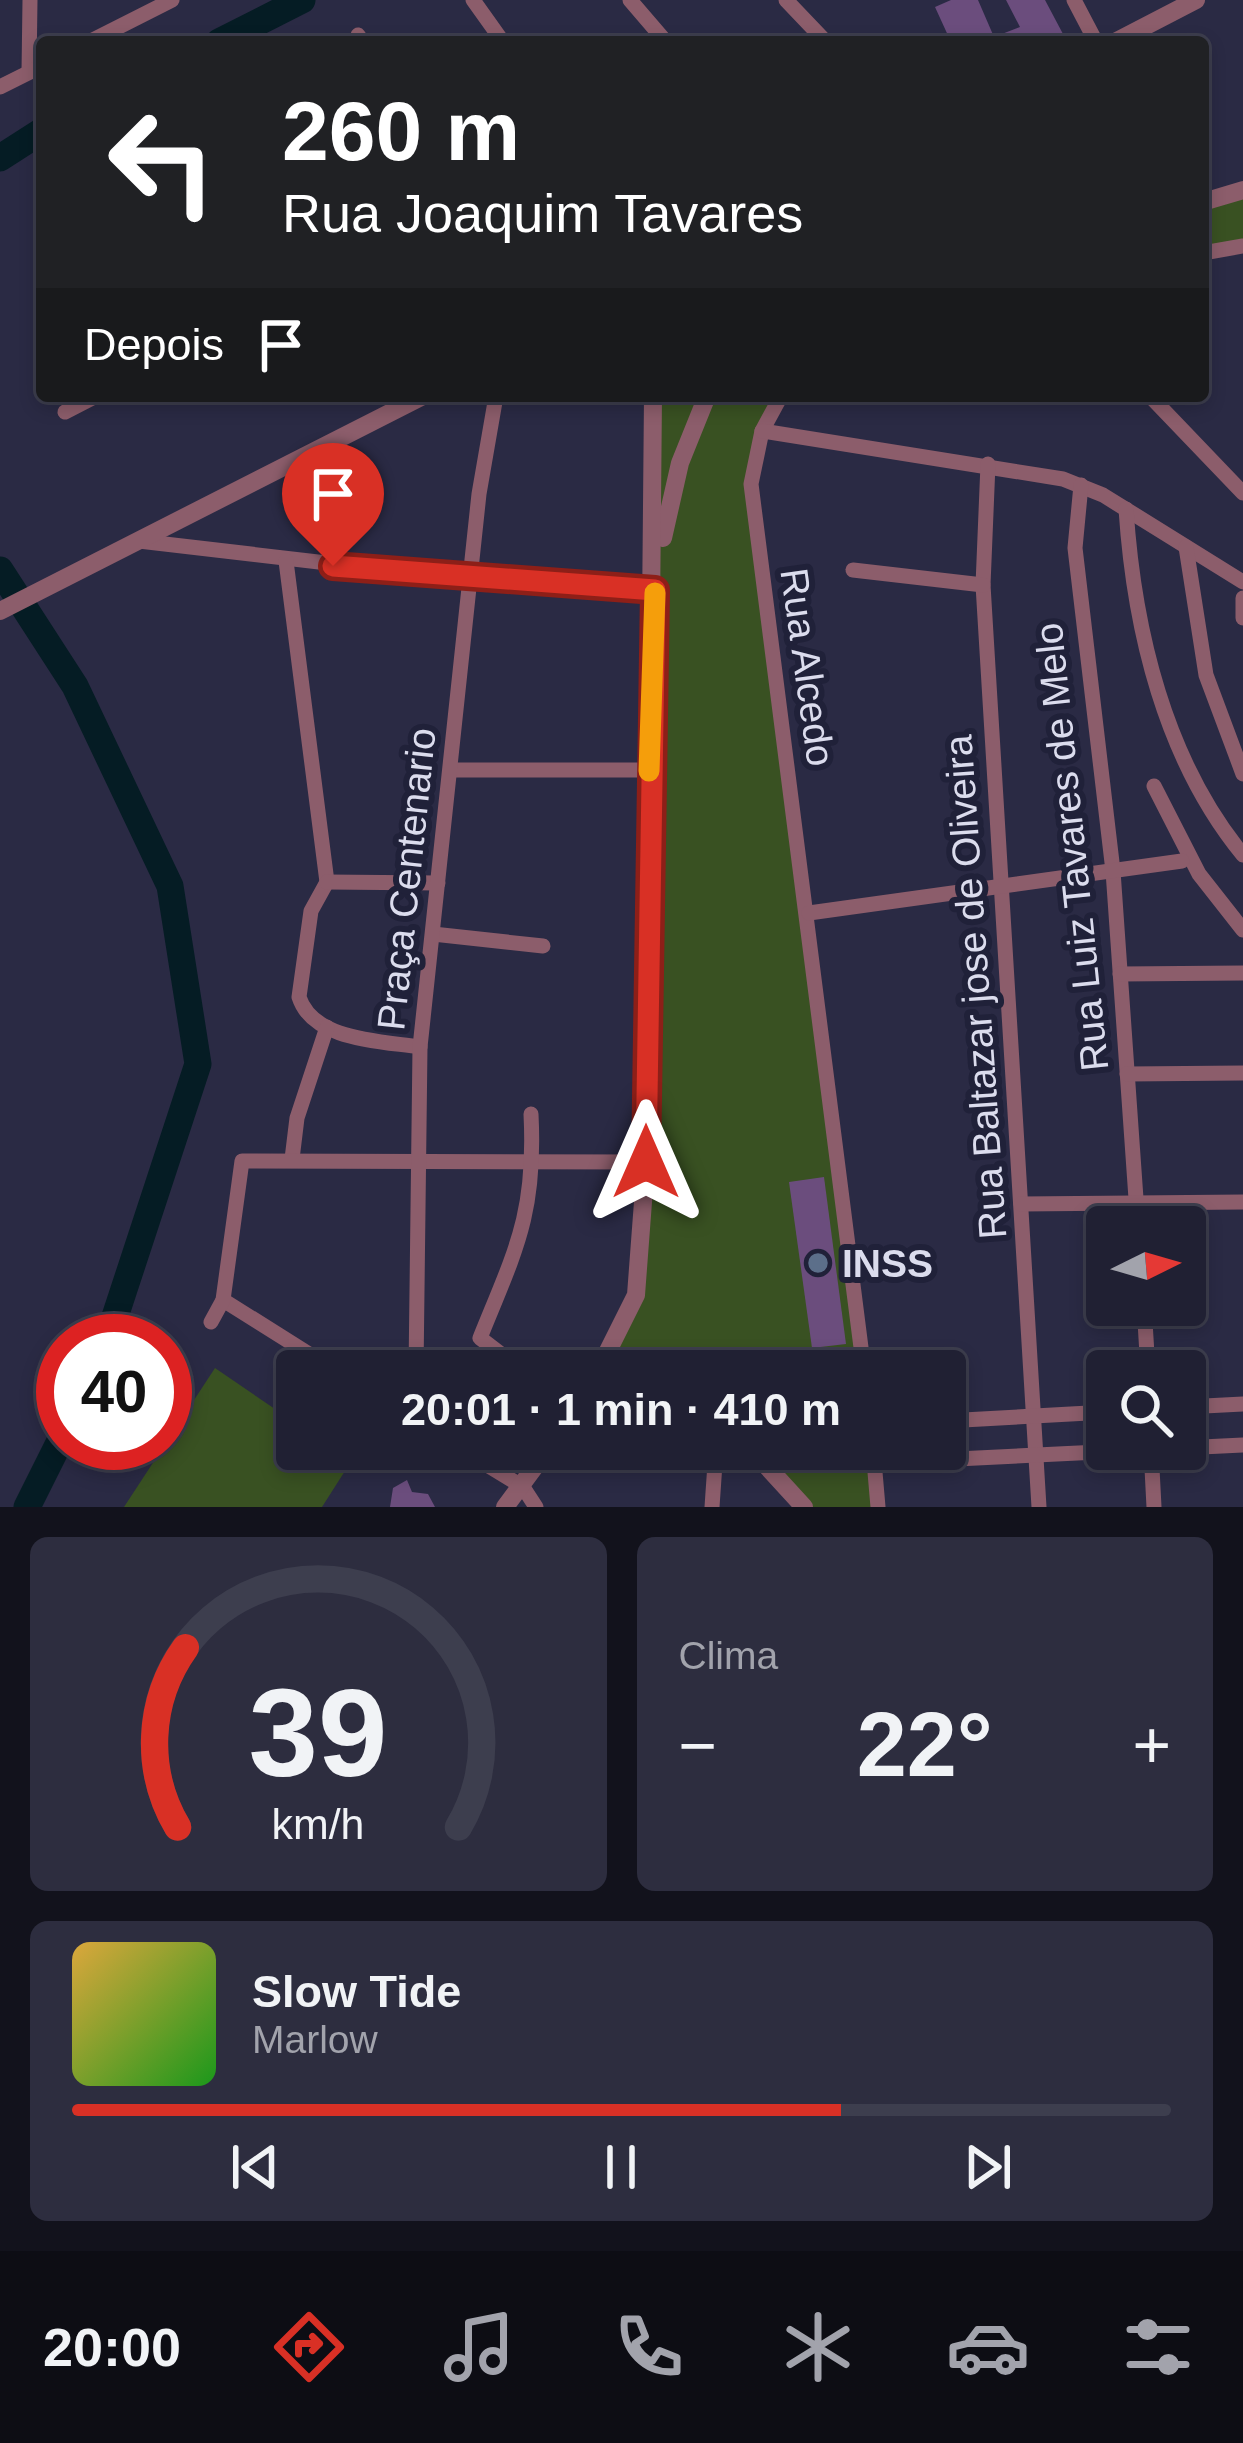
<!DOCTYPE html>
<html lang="pt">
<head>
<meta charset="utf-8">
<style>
	:root { --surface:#202033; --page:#2d2d3f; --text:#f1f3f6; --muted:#a2a3ac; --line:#3d3e4e; --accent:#d93025 }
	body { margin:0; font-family:Arial,sans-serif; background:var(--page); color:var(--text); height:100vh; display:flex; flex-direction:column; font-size:45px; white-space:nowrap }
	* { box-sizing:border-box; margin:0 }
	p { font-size:39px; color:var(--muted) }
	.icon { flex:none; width:66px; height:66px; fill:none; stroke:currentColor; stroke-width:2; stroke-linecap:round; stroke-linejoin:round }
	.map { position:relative; height:1507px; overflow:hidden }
	.drawer { display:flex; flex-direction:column; gap:30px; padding:30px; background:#12121c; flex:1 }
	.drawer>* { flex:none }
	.hud { position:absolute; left:36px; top:36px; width:1173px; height:366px; border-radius:12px; box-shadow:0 6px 18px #0003,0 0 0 3px var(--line); background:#202124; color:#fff; overflow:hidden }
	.needle { width:78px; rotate:85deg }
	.buttons { position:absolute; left:1086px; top:1206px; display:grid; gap:24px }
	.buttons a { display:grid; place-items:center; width:120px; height:120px; border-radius:12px; background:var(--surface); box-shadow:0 6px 18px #0003,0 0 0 3px var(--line); font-size:60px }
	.speed { position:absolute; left:36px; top:1314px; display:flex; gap:24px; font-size:60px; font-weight:700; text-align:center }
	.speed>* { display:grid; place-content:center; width:156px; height:156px; border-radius:50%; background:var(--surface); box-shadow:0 6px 18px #0003,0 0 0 3px var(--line); line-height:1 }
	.speed .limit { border:18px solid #d22; background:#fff; color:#111 }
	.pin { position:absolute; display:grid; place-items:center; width:102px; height:102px; color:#fff; margin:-123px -51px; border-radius:50% 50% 50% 0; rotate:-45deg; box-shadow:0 0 12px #0007 }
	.pin .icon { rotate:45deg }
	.me { position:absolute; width:132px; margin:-66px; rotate:0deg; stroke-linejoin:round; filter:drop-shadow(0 0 9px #0008) }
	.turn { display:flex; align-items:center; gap:42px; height:252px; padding:0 48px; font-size:54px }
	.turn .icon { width:156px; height:156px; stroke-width:2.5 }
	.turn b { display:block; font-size:84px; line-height:102px }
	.then { display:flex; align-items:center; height:114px; padding:0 48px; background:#0003; gap:24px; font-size:45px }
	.big { font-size:90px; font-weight:800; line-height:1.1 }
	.drawer .widget { flex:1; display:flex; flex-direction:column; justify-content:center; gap:18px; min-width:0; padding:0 42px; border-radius:18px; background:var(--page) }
	.drawer .dial { align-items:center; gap:0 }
	.dial svg { height:312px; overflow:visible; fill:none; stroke:var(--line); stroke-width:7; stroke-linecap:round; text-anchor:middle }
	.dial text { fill:var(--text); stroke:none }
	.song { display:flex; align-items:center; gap:36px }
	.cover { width:144px; height:144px; border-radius:18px; background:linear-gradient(135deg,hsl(40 70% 55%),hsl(120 70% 35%)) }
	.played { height:12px; border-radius:6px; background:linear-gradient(90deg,var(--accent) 70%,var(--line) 70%) }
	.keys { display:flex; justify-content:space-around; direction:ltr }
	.heat { display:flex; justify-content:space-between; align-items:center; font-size:66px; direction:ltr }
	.drawer .tiles { flex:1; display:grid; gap:30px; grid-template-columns:1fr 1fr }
	.widget:last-child { grid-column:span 2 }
	.trip { position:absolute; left:276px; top:1350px; width:690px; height:120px; border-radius:12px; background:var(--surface); box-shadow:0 6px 18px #0003,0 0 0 3px var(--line); font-weight:800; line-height:120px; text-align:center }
	.tab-bar { display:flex; height:192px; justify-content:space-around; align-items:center; background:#0d0d14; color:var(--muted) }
	.tab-bar .icon { width:84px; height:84px }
	.tab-bar .current { color:var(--accent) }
	.tab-bar b { font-size:54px; color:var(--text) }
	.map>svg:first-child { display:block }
	.green { fill:#395122 }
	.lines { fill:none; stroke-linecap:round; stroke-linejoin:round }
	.river { stroke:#051c24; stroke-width:27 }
	.building { fill:#6b4d7d }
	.minor { stroke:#8c5d6b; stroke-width:15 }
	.tertiary { stroke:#8c5d6b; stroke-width:18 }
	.route-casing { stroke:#8d1f18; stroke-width:30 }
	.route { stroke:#d93025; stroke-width:21 }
	.slow { stroke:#f59e0b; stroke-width:21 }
	.service-dot { fill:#5c6f8a; stroke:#202139; stroke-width:4.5 }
	.labels { text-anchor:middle; stroke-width:12; stroke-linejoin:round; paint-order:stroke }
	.street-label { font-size:39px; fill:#dbdced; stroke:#202139 }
	.poi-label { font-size:39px; font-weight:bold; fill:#dbdced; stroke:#202139; text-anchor:start }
</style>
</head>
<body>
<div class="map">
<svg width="1243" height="1507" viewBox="0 0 1243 1507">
	<rect width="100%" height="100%" fill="#2a2a44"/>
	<g class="green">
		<path d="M1243,191V246L1203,253V203Z"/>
		<path d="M653,396H781L751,485L863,1371H598L636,1295Z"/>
		<path d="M215,1368L297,1424V1449H335L352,1460L322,1507H124Z"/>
		<path d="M751,1449H873L878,1507H804Z"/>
	</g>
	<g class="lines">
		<g class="river">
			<path d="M219,42L302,0"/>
			<path d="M0,158L42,131"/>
			<path d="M0,570L75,686L170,886L198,1064L107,1341"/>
			<path d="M27,1507L63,1435"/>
		</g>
	</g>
	<g class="building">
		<path d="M951,0H978L994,37L1020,27L1006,0H1045L1063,34L1047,42H951L935,7Z"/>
		<path d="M824,1177L846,1344L812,1348L789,1182Z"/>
		<path d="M407,1480L412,1492L428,1494L435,1507H390L393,1488Z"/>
	</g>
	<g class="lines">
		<g class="minor">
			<path d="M473,0L503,42"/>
			<path d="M630,0L666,42"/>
			<path d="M786,0L826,42"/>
			<path d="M1074,0L1096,42"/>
			<path d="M358,35L363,42"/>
			<path d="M89,42L172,0"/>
			<path d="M29,72L30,0"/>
			<path d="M0,87L42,66"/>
			<path d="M1203,253L1243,246"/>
			<path d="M781,396L762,431L751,484L864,1371"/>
			<path d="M1150,396L1243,493"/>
			<path d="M65,412L96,396"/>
			<path d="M762,431L1063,479L1103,495L1243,582"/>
			<path d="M988,464L983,585L1039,1507"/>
			<path d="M1081,485L1075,548L1113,871L1138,1227"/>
			<path d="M1126,509C1134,630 1165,760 1243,855"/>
			<path d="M139,541L473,580L655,590"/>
			<path d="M1186,547L1206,675L1243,774"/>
			<path d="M286,561L327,882"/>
			<path d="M853,570L983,585"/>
			<path d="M1243,598V618"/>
			<path d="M451,770H649"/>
			<path d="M1154,786L1199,874L1243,930"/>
			<path d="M327,882L311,911L299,997C313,1041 382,1041 420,1047"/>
			<path d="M327,882L438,883"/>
			<path d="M809,913L1182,861"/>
			<path d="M433,934L543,946"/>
			<path d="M1120,974L1243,973"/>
			<path d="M1127,1074L1243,1073"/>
			<path d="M292,1159L297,1118L327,1027"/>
			<path d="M1021,1204L1243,1202"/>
			<path d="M223,1300L336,1371"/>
			<path d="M1144,1305L1148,1371"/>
			<path d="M211,1322L223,1300L242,1161L646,1162"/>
			<path d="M416,1371L420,1047L479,494L496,396"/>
			<path d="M523,1371L480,1338C516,1249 536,1214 531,1114"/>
			<path d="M1185,1407L1243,1404"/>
			<path d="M945,1421L1107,1412"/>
			<path d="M461,1449L523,1487L536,1507"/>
			<path d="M873,1449L878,1507"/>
			<path d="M1151,1449L1154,1507"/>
			<path d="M875,1463L1243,1445"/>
			<path d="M712,1507L716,1449"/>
		</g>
		<g class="tertiary">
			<path d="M1115,42L1196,0"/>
			<path d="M1203,202L1243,190"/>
			<path d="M663,538L680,463L707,396"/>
			<path d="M0,611L423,396"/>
			<path d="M598,1371L636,1295L646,1162L653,396"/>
			<path d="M751,1449L804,1507"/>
			<path d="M505,1507L548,1449"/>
		</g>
	</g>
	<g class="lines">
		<g class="route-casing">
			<path id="route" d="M333,566L655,590L646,1162"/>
		</g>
		<use href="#route" class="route"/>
		<path class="slow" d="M649,771L655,593"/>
	</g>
	<circle class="service-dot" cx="818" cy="1263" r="12"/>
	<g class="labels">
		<g class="street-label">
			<text transform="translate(808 667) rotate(82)" y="14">Rua Alcedo</text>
			<text transform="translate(1071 847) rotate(-96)" y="14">Rua Luiz Tavares de Melo</text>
			<text transform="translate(406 879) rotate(-84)" y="14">Praça Centenario</text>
			<text transform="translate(975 987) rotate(-94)" y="14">Rua Baltazar jose de Oliveira</text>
		</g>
		<g class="poi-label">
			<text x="842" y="1277">INSS</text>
		</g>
	</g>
</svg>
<div class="buttons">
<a><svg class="needle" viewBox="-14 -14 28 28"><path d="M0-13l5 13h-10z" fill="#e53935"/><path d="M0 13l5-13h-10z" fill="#a2a3ac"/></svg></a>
<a><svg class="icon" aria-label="search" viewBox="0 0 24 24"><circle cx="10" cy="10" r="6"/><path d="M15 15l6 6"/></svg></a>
</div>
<div class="speed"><div class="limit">40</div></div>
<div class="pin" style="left:333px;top:566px;background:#d93025"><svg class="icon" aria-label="arrive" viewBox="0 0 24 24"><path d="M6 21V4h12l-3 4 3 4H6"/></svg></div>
<svg class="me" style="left:646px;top:1162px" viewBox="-20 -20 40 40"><path d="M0-17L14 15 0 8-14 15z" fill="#d93025" stroke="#fff" stroke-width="4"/></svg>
<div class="trip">20:01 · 1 min · 410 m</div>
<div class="hud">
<div class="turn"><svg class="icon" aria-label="left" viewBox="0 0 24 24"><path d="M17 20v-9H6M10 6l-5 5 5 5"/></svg><div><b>260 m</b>Rua Joaquim Tavares</div></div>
<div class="then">Depois<svg class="icon" aria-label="arrive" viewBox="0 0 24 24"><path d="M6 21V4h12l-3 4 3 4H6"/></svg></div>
</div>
</div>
<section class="drawer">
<div class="tiles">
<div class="widget dial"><svg viewBox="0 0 100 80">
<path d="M14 69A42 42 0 1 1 86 69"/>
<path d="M14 69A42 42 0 0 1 16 23" stroke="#d93025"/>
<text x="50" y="56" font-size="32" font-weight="700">39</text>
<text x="50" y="72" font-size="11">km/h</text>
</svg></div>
<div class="widget"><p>Clima</p>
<div class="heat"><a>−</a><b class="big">22°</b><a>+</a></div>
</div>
<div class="widget">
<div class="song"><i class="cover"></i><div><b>Slow Tide</b><p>Marlow</p></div></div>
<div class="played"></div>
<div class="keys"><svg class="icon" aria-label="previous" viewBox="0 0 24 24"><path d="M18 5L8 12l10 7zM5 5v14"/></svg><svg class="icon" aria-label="pause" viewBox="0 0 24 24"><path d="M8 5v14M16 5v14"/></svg><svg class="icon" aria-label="next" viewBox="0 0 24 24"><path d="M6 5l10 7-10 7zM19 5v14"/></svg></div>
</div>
</div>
</section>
<nav class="tab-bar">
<b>20:00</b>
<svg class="icon current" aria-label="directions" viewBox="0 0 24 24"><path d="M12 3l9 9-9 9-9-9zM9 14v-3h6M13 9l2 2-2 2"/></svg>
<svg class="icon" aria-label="music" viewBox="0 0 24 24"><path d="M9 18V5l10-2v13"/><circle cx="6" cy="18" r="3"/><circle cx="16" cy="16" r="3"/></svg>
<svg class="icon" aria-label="phone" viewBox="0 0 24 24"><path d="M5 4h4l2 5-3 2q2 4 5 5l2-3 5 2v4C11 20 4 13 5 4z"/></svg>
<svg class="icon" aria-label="climate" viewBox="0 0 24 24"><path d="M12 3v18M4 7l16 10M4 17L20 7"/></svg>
<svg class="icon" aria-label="car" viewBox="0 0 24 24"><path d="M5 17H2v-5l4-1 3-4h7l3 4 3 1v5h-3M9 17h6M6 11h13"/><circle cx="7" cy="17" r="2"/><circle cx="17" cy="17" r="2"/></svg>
<svg class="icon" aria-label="filters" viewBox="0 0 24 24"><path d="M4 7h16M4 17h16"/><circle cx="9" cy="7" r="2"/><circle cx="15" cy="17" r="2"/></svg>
</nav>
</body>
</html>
